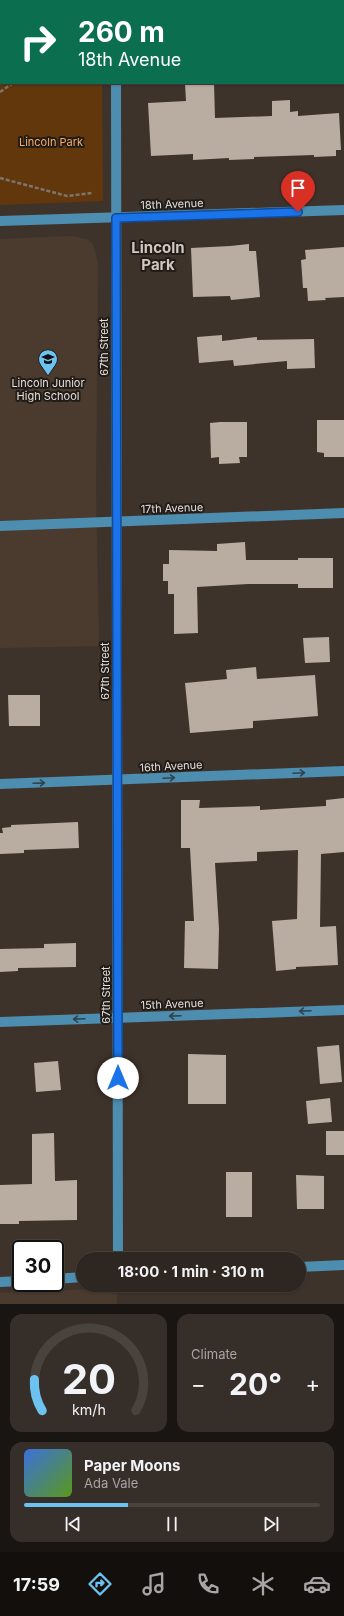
<!DOCTYPE html>
<html lang="en">
<head>
<meta charset="utf-8">
<style>
	:root { --surface:#2e2620; --page:#362e29; --text:#f1f3f6; --muted:#a7a5a5; --line:#49433e; --accent:#6cc3f2 }
	body { margin:0; font-family:Inter,sans-serif; background:var(--page); color:var(--text); height:100vh; display:flex; flex-direction:column; font-size:15px; white-space:nowrap }
	* { box-sizing:border-box; margin:0 }
	p { font-size:13px; color:var(--muted) }
	.icon { flex:none; width:22px; height:22px; fill:none; stroke:currentColor; stroke-width:2; stroke-linecap:round; stroke-linejoin:round }
	.map { position:relative; height:1304px; overflow:hidden }
	.details { display:flex; flex-direction:column; gap:10px; padding:10px; background:#191512; flex:1 }
	.details>* { flex:none }
	.banner { position:absolute; left:0px; top:0px; width:344px; height:84px; box-shadow:0 1px 3px #0004,0 0 0 1px var(--line); background:#0b6e4f; color:#fff; overflow:hidden }
	.speed { position:absolute; left:12px; top:1240px; display:flex; gap:8px; font-size:20px; font-weight:700; text-align:center }
	.speed>* { display:grid; place-content:center; width:52px; height:52px; border-radius:50%; background:var(--surface); box-shadow:0 1px 3px #0004,0 0 0 1px var(--line); line-height:1 }
	.speed .limit { border:2px solid #111; border-radius:6px; background:#fff; color:#111 }
	.pin { position:absolute; display:grid; place-items:center; width:34px; height:34px; color:#fff; margin:-41px -17px; border-radius:50% 50% 50% 0; rotate:-45deg; box-shadow:0 0 4px #0007 }
	.pin .icon { rotate:45deg }
	.me { position:absolute; width:44px; margin:-22px; rotate:0deg; stroke-linejoin:round; filter:drop-shadow(0 0 3px #0008) }
	.turn { display:flex; align-items:center; gap:14px; height:84px; padding:0 12px; font-size:18px }
	.turn .icon { width:52px; height:52px; stroke-width:2.5 }
	.turn b { display:block; font-size:28px; line-height:34px }
	.big { font-size:30px; font-weight:700; line-height:1.1 }
	.details .card { flex:1; display:flex; flex-direction:column; justify-content:center; gap:6px; min-width:0; padding:0 14px; border-radius:12px; background:var(--page) }
	.details .dial { align-items:center; gap:0 }
	.dial svg { height:104px; overflow:visible; fill:none; stroke:var(--line); stroke-width:7; stroke-linecap:round; text-anchor:middle }
	.dial text { fill:var(--text); stroke:none }
	.song { display:flex; align-items:center; gap:12px }
	.cover { width:48px; height:48px; border-radius:6px; background:linear-gradient(135deg,hsl(220 70% 55%),hsl(90 70% 35%)) }
	.played { height:4px; border-radius:2px; background:linear-gradient(90deg,var(--accent) 35%,var(--line) 35%) }
	.keys { display:flex; justify-content:space-around; direction:ltr }
	.heat { display:flex; justify-content:space-between; align-items:center; font-size:22px; direction:ltr }
	.details .tiles { flex:1; display:grid; gap:10px; grid-template-columns:1fr 1fr }
	.card:last-child { grid-column:span 2 }
	.trip { position:absolute; left:76px; top:1252px; width:230px; height:40px; border-radius:20px; background:var(--surface); box-shadow:0 1px 3px #0004,0 0 0 1px var(--line); font-weight:700; line-height:40px; text-align:center }
	.tabs { display:flex; height:64px; justify-content:space-around; align-items:center; background:#120f0d; color:var(--muted) }
	.tabs .icon { width:28px; height:28px }
	.tabs .current { color:var(--accent) }
	.tabs b { font-size:18px; color:var(--text) }
	.map>svg:first-child { display:block }
	.built { fill:#4b3b2e }
	.green { fill:#62370c }
	.building { fill:#b9aca1 }
	.lines { fill:none; stroke-linecap:round; stroke-linejoin:round }
	.path { stroke:#7e756e; stroke-width:2.5; stroke-dasharray:4 2; stroke-linecap:butt }
	.minor { stroke:#4d8db0; stroke-width:10 }
	.oneway { stroke:#30444d }
	.route-casing { stroke:#114b97; stroke-width:10 }
	.route { stroke:#1a73e8; stroke-width:7 }
	.labels { text-anchor:middle; stroke-width:4; stroke-linejoin:round; paint-order:stroke }
	.park-label { font-size:11px; fill:#faaa65; stroke:#211c18 }
	.street-label { font-size:11px; fill:#e4ddd8; stroke:#211c18 }
	.poi-label { font-size:11px; fill:#e4ddd8; stroke:#211c18 }
	.district-label { font-size:15px; font-weight:bold; fill:#d4c6bc; stroke:#211c18 }
</style>
</head>
<body>
<div class="map">
<svg width="344" height="1304" viewBox="0 0 344 1304">
	<rect width="100%" height="100%" fill="#3e332b"/>
	<g class="built">
		<path d="M72,236L87,239L93,244L98,263L96,490L99,646L0,648V239Z"/>
		<path d="M117,1288V1304H0V1293Z"/>
	</g>
	<path class="green" d="M0,0H101L1,1V83H102L103,201L0,205Z"/>
	<g class="building">
		<path d="M185,83H214L215,118L272,116V101L290,100V112L298,111V116L339,113L341,150H336V156L314,157V155L254,157V159L229,160V158L193,160V154L151,156L148,103L186,101Z"/>
		<path d="M249,244V251H256L260,297L231,300L230,296L193,297L191,248L230,246Z"/>
		<path d="M344,247V297L325,298L326,300L308,301L307,288H303L301,260L306,259L305,250Z"/>
		<path d="M222,335V341L257,337V340L314,339L315,368L287,369V361L234,366L233,360L199,363L197,337Z"/>
		<path d="M317,420H344V457H324V453L317,452Z"/>
		<path d="M220,422H247V457H239L240,463L219,464V457L211,458L210,423Z"/>
		<path d="M245,542L246,560H298V558H333V588H298V584H248L197,587L198,633L174,634V594H168V581H163V564H169V550L217,551V544Z"/>
		<path d="M329,637L330,662L305,663L303,638Z"/>
		<path d="M256,667L257,679L315,675L318,716L253,721V728L190,733L185,683L227,679L226,670Z"/>
		<path d="M8,695H40V726H9Z"/>
		<path d="M344,798V852L321,854L320,927L336,926L338,965L296,967V969L276,971L272,921L297,919L298,850L257,852V861L215,863L219,929L218,969L184,968L185,921H194L190,848H181V800H200L199,808L260,806V810L326,806V800Z"/>
		<path d="M78,822L79,848L24,850V853L0,854V833H3L2,828L11,827V825Z"/>
		<path d="M76,943V967L18,968V971L0,972V949L44,948V944Z"/>
		<path d="M339,1045L342,1082L320,1084L317,1047Z"/>
		<path d="M188,1054L226,1055V1104H188Z"/>
		<path d="M58,1061L61,1090L36,1092L34,1063Z"/>
		<path d="M330,1098L332,1122L308,1124L306,1101Z"/>
		<rect x="326" y="1131" width="18" height="24"/>
		<path d="M54,1133L55,1181L77,1180V1220L19,1221V1224H0V1185L32,1184V1134Z"/>
		<rect x="226" y="1172" width="26" height="45"/>
		<path d="M296,1175L324,1176V1209H297Z"/>
	</g>
	<g class="lines">
		<g class="path">
			<path d="M83,1L84,0"/>
			<path d="M0,92L13,83"/>
			<path d="M0,178L67,196L92,193"/>
		</g>
		<g class="minor">
			<path d="M116,0V1"/>
			<path d="M343,38H344"/>
			<path d="M116,83L118,1259"/>
			<path d="M0,221L344,210"/>
			<path d="M0,526L344,513"/>
			<path d="M0,784L344,771"/>
			<path d="M0,1022L344,1010"/>
			<path d="M299,1267L344,1265"/>
			<path d="M55,1279L83,1277"/>
			<path d="M0,1282L21,1281"/>
		</g>
	</g>
	<defs><path id="oneway-shaft" d="M-6 0H5M1.5-3L5.5 0L1.5 3" fill="none" stroke-width="1.6" stroke-linecap="round" stroke-linejoin="round"/></defs>
	<g class="oneway">
		<use href="#oneway-shaft" transform="translate(299 773) rotate(-3)"/>
		<use href="#oneway-shaft" transform="translate(169 778) rotate(-3)"/>
		<use href="#oneway-shaft" transform="translate(39 783) rotate(-2)"/>
		<use href="#oneway-shaft" transform="translate(305 1011) rotate(178)"/>
		<use href="#oneway-shaft" transform="translate(175 1016) rotate(178)"/>
		<use href="#oneway-shaft" transform="translate(79 1019) rotate(178)"/>
	</g>
	<g class="lines">
		<g class="route-casing">
			<path id="route" d="M118,1078L116,218L298,212"/>
		</g>
		<use href="#route" class="route"/>
	</g>
	<defs>
		<g id="school-pin" transform="scale(1)"><path d="M0 17L-7.5 6A9.5 9.5 0 1 1 7.5 6Z" fill="#6cc3f2" stroke="#211c18"/><path d="M0-5L7-2L0 1L-7-2ZM-4 1L0 2.5L4 1V4Q0 6-4 4Z" fill="#111"/></g>
	</defs>
	<g fill-rule="evenodd">
		<use href="#school-pin" x="48" y="359"/>
	</g>
	<g class="labels">
		<g class="park-label">
			<text x="51" y="146">Lincoln Park</text>
		</g>
		<g class="street-label">
			<text transform="translate(172 204) rotate(-2)" y="4">18th Avenue</text>
			<text transform="translate(104 347) rotate(-90)" y="4">67th Street</text>
			<text transform="translate(172 508) rotate(-2)" y="4">17th Avenue</text>
			<text transform="translate(105 671) rotate(-90)" y="4">67th Street</text>
			<text transform="translate(171 766) rotate(-3)" y="4">16th Avenue</text>
			<text transform="translate(106 995) rotate(-90)" y="4">67th Street</text>
			<text transform="translate(172 1004) rotate(-2)" y="4">15th Avenue</text>
		</g>
		<g class="poi-label">
			<text x="48" y="387">Lincoln Junior<tspan x="48" dy="13">High School</tspan></text>
		</g>
		<g class="district-label">
			<text x="158" y="253">Lincoln<tspan x="158" dy="17">Park</tspan></text>
		</g>
	</g>
</svg>
<div class="speed"><div class="limit">30</div></div>
<div class="pin" style="left:298px;top:212px;background:#d93025"><svg class="icon" aria-label="arrive" viewBox="0 0 24 24"><path d="M6 21V4h12l-3 4 3 4H6"/></svg></div>
<svg class="me" style="left:118px;top:1078px" viewBox="-20 -20 40 40"><circle r="19" fill="#fff"/><path d="M0-13L10 11 0 6-10 11z" fill="#1a73e8"/></svg>
<div class="trip">18:00 · 1 min · 310 m</div>
<div class="banner">
<div class="turn"><svg class="icon" aria-label="right" viewBox="0 0 24 24"><path d="M7 20v-9h11M14 6l5 5-5 5"/></svg><div><b>260 m</b>18th Avenue</div></div>
</div>
</div>
<section class="details">
<div class="tiles">
<div class="card dial"><svg viewBox="0 0 100 80">
<path d="M14 69A42 42 0 1 1 86 69"/>
<path d="M14 69A42 42 0 0 1 8 45" stroke="#6cc3f2"/>
<text x="50" y="56" font-size="32" font-weight="700">20</text>
<text x="50" y="72" font-size="11">km/h</text>
</svg></div>
<div class="card"><p>Climate</p>
<div class="heat"><a>−</a><b class="big">20°</b><a>+</a></div>
</div>
<div class="card">
<div class="song"><i class="cover"></i><div><b>Paper Moons</b><p>Ada Vale</p></div></div>
<div class="played"></div>
<div class="keys"><svg class="icon" aria-label="previous" viewBox="0 0 24 24"><path d="M18 5L8 12l10 7zM5 5v14"/></svg><svg class="icon" aria-label="pause" viewBox="0 0 24 24"><path d="M8 5v14M16 5v14"/></svg><svg class="icon" aria-label="next" viewBox="0 0 24 24"><path d="M6 5l10 7-10 7zM19 5v14"/></svg></div>
</div>
</div>
</section>
<nav class="tabs">
<b>17:59</b>
<svg class="icon current" aria-label="directions" viewBox="0 0 24 24"><path d="M12 3l9 9-9 9-9-9zM9 14v-3h6M13 9l2 2-2 2"/></svg>
<svg class="icon" aria-label="music" viewBox="0 0 24 24"><path d="M9 18V5l10-2v13"/><circle cx="6" cy="18" r="3"/><circle cx="16" cy="16" r="3"/></svg>
<svg class="icon" aria-label="phone" viewBox="0 0 24 24"><path d="M5 4h4l2 5-3 2q2 4 5 5l2-3 5 2v4C11 20 4 13 5 4z"/></svg>
<svg class="icon" aria-label="climate" viewBox="0 0 24 24"><path d="M12 3v18M4 7l16 10M4 17L20 7"/></svg>
<svg class="icon" aria-label="car" viewBox="0 0 24 24"><path d="M5 17H2v-5l4-1 3-4h7l3 4 3 1v5h-3M9 17h6M6 11h13"/><circle cx="7" cy="17" r="2"/><circle cx="17" cy="17" r="2"/></svg>
</nav>
</body>
</html>
